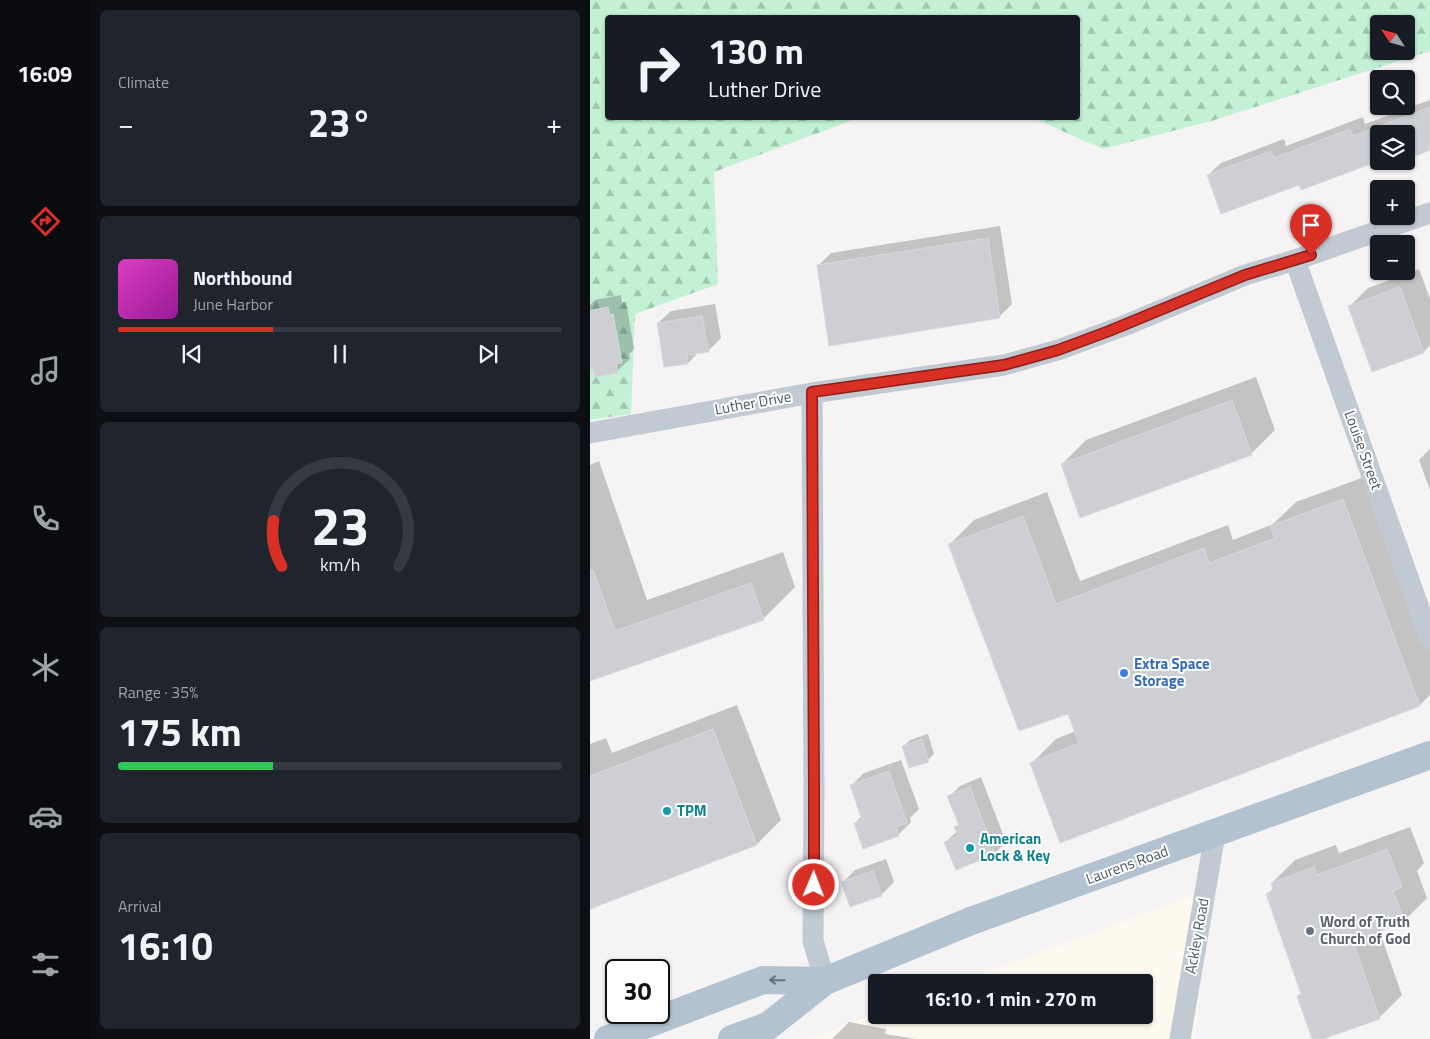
<!DOCTYPE html>
<html lang="en">
<head>
<meta charset="utf-8">
<style>
	:root { --surface:#171b24; --page:#20242c; --text:#f1f3f6; --muted:#9ea1a6; --line:#363941; --accent:#d93025 }
	body { margin:0; font-family:"Titillium Web",sans-serif; background:var(--page); color:var(--text); height:100vh; display:flex; flex-direction:column; font-size:19px; white-space:nowrap }
	* { box-sizing:border-box; margin:0 }
	p { font-size:16px; color:var(--muted) }
	.icon { flex:none; width:28px; height:28px; fill:none; stroke:currentColor; stroke-width:2; stroke-linecap:round; stroke-linejoin:round }
	.map { position:relative; flex:1; overflow:hidden }
	.side { display:flex; flex-direction:column; gap:10px; padding:10px; background:#0d0f14; width:500px }
	.side>* { flex:none }
	.hud { position:absolute; left:15px; top:15px; width:475px; height:105px; border-radius:5px; box-shadow:0 1px 4px #0004; background:#171b24; color:var(--text); overflow:hidden }
	.needle { width:32px; rotate:306deg }
	.buttons { position:absolute; left:780px; top:15px; display:grid; gap:10px }
	.buttons a { display:grid; place-items:center; width:45px; height:45px; border-radius:5px; background:var(--surface); box-shadow:0 1px 4px #0004; font-size:25px }
	.speed { position:absolute; left:15px; top:959px; display:flex; gap:10px; font-size:25px; font-weight:700; text-align:center }
	.speed>* { display:grid; place-content:center; width:65px; height:65px; border-radius:50%; background:var(--surface); box-shadow:0 1px 4px #0004; line-height:1 }
	.speed .limit { border:2px solid #111; border-radius:8px; background:#fff; color:#111 }
	.pin { position:absolute; display:grid; place-items:center; width:42px; height:42px; color:#fff; margin:-51px -21px; border-radius:50% 50% 50% 0; rotate:-45deg; box-shadow:0 0 5px #0007 }
	.pin .icon { rotate:45deg }
	.me { position:absolute; width:55px; margin:-28px; rotate:1deg; stroke-linejoin:round; filter:drop-shadow(0 0 4px #0008) }
	.turn { display:flex; align-items:center; gap:18px; height:105px; padding:0 20px; font-size:22px }
	.turn .icon { width:65px; height:65px; stroke-width:2.5 }
	.turn b { display:block; font-size:35px; line-height:42px }
	.big { font-size:38px; font-weight:700; line-height:1.1 }
	.side .card { flex:1; display:flex; flex-direction:column; justify-content:center; gap:8px; min-width:0; padding:0 18px; border-radius:8px; background:var(--page) }
	.side .dial { align-items:center; gap:0 }
	.dial svg { height:130px; overflow:visible; fill:none; stroke:var(--line); stroke-width:7; stroke-linecap:round; text-anchor:middle }
	.dial text { fill:var(--text); stroke:none }
	.song { display:flex; align-items:center; gap:15px }
	.cover { width:60px; height:60px; border-radius:8px; background:linear-gradient(135deg,hsl(310 70% 55%),hsl(300 70% 35%)) }
	.played { height:5px; border-radius:2px; background:linear-gradient(90deg,var(--accent) 35%,var(--line) 35%) }
	.keys { display:flex; justify-content:space-around; direction:ltr }
	.heat { display:flex; justify-content:space-between; align-items:center; font-size:28px; direction:ltr }
	.charge { height:8px; border-radius:4px; background:linear-gradient(90deg,#34c759 35%,var(--line) 0) }
	.trip { position:absolute; left:278px; top:974px; width:285px; height:50px; border-radius:5px; background:var(--surface); box-shadow:0 1px 4px #0004; font-weight:700; line-height:50px; text-align:center }
	main { display:flex; flex:1; min-height:0 }
	.tab-bar { display:flex; flex-direction:column; width:90px; justify-content:space-around; align-items:center; background:#090b0e; color:var(--muted) }
	.tab-bar .icon { width:35px; height:35px }
	.tab-bar .on { color:var(--accent) }
	.tab-bar b { font-size:22px; color:var(--text) }
	.map>svg:first-child { display:block }
	.commercial { fill:#fdf9ef }
	.forest { fill:url(#forest-firs); fill-rule:evenodd }
	.shadow { fill:#0003 }
	.building { fill:#cdcfd5; stroke:#d7d9de }
	.lines { fill:none; stroke-linecap:round; stroke-linejoin:round }
	.street { stroke:#c1cad2; stroke-width:21 }
	.primary { stroke:#b3c2d1; stroke-width:28 }
	.oneway { stroke:#64717d }
	.route-casing { stroke:#8d1f18; stroke-width:12 }
	.route { stroke:#d93025; stroke-width:9 }
	.shop-dot { fill:#3f7fe0; stroke:#fff; stroke-width:2 }
	.culture-dot { fill:#0f9aa8; stroke:#fff; stroke-width:2 }
	.worship-dot { fill:#6b7280; stroke:#fff; stroke-width:2 }
	.labels { text-anchor:middle; stroke-width:4; stroke-linejoin:round; paint-order:stroke }
	.street-label { font-size:15px; fill:#4a5661; stroke:#fff }
	.shop-label { font-size:15px; font-weight:bold; fill:#366cbe; stroke:#fff; text-anchor:start }
	.culture-label { font-size:15px; font-weight:bold; fill:#0d838f; stroke:#fff; text-anchor:start }
	.worship-label { font-size:15px; font-weight:bold; fill:#5b616d; stroke:#fff; text-anchor:start }
</style>
</head>
<body>
<main>
<nav class="tab-bar">
<b>16:09</b>
<svg class="icon on" aria-label="directions" viewBox="0 0 24 24"><path d="M12 3l9 9-9 9-9-9zM9 14v-3h6M13 9l2 2-2 2"/></svg>
<svg class="icon" aria-label="music" viewBox="0 0 24 24"><path d="M9 18V5l10-2v13"/><circle cx="6" cy="18" r="3"/><circle cx="16" cy="16" r="3"/></svg>
<svg class="icon" aria-label="phone" viewBox="0 0 24 24"><path d="M5 4h4l2 5-3 2q2 4 5 5l2-3 5 2v4C11 20 4 13 5 4z"/></svg>
<svg class="icon" aria-label="climate" viewBox="0 0 24 24"><path d="M12 3v18M4 7l16 10M4 17L20 7"/></svg>
<svg class="icon" aria-label="car" viewBox="0 0 24 24"><path d="M5 17H2v-5l4-1 3-4h7l3 4 3 1v5h-3M9 17h6M6 11h13"/><circle cx="7" cy="17" r="2"/><circle cx="17" cy="17" r="2"/></svg>
<svg class="icon" aria-label="filters" viewBox="0 0 24 24"><path d="M4 7h16M4 17h16"/><circle cx="9" cy="7" r="2"/><circle cx="15" cy="17" r="2"/></svg>
</nav>
<section class="side">
<div class="card"><p>Climate</p>
<div class="heat"><a>−</a><b class="big">23°</b><a>+</a></div>
</div>
<div class="card">
<div class="song"><i class="cover"></i><div><b>Northbound</b><p>June Harbor</p></div></div>
<div class="played"></div>
<div class="keys"><svg class="icon" aria-label="previous" viewBox="0 0 24 24"><path d="M18 5L8 12l10 7zM5 5v14"/></svg><svg class="icon" aria-label="pause" viewBox="0 0 24 24"><path d="M8 5v14M16 5v14"/></svg><svg class="icon" aria-label="next" viewBox="0 0 24 24"><path d="M6 5l10 7-10 7zM19 5v14"/></svg></div>
</div>
<div class="card dial"><svg viewBox="0 0 100 80">
<path d="M14 69A42 42 0 1 1 86 69"/>
<path d="M14 69A42 42 0 0 1 9 41" stroke="#d93025"/>
<text x="50" y="56" font-size="32" font-weight="700">23</text>
<text x="50" y="72" font-size="11">km/h</text>
</svg></div>
<div class="card"><p>Range · 35%</p><b class="big">175 km</b><div class="charge"></div></div>
<div class="card"><p>Arrival</p><b class="big">16:10</b></div>
</section>
<div class="map">
<svg width="840" height="1039" viewBox="0 0 840 1039">
	<defs>
		<pattern id="forest-firs" width="22" height="20" patternUnits="userSpaceOnUse" patternTransform="scale(1.25)"><rect width="22" height="20" fill="#c3f1d5"/><path d="M5 1l3.5 6h-7zM16 11l3.5 6h-7z" fill="#a0c6b0"/></pattern>
	</defs>
	<rect width="100%" height="100%" fill="#f5f3f3"/>
	<path class="commercial" d="M620,889L605,1039H219L286,1014L554,1015V982H371Z"/>
	<path class="forest" d="M0,0H840V51L621,121L513,149L443,118H488V18H18V118H268L124,172L128,284L45,314L41,414L0,420ZM789,24H816V51H789Z"/>
	<g class="shadow">
		<path d="M840,100V149L816,134H789V161L787,160L709,183L618,175L631,163L694,139L696,146L773,117L775,124Z"/>
		<path d="M410,226L422,304L409,317L228,266L241,253Z"/>
		<path d="M829,269L840,299V345L834,352L782,371L759,307L778,288Z"/>
		<path d="M31,295L32,303L36,302L44,349L39,354L40,359L27,371L4,367L0,368V305L5,300Z"/>
		<path d="M125,304L131,338L118,351L108,353L98,363L68,323L81,311Z"/>
		<path d="M666,377L685,430L661,454L472,464L496,440Z"/>
		<path d="M840,449V490L829,460Z"/>
		<path d="M9,461L57,600L193,552L205,587L173,619L0,680V465Z"/>
		<path d="M777,476L840,644V695L830,705L471,841L442,763L466,739L486,731L479,713L360,544L384,520L457,492L490,581L638,525L643,540L683,524L706,502Z"/>
		<path d="M147,705L191,820L167,844L0,908V744L16,738L22,753Z"/>
		<path d="M338,734L344,754L338,760L314,746L320,740Z"/>
		<path d="M311,760L329,809L320,818L321,822L309,834L274,847L265,823L272,816L262,785L274,773Z"/>
		<path d="M391,777L416,842L405,853L366,868L356,842L367,831L366,828L370,824L359,797L370,786Z"/>
		<path d="M820,827L834,863L827,871L837,898L814,921L789,930L812,995L789,1018L729,1039H724L709,996L712,993L677,894L684,888L682,883L705,860L746,845L749,853Z"/>
		<path d="M296,859L304,882L291,895L252,883L265,870Z"/>
		<path d="M259,1022L296,1029L295,1034L326,1039H242Z"/>
	</g>
	<g class="building">
		<path d="M840,107V150L816,160V134H789V161H812L789,170L786,162L711,190L709,185L631,214L617,175L681,151L684,158L760,129L763,136Z"/>
		<path d="M398,238L410,318L239,346L227,265Z"/>
		<path d="M810,287L834,353L782,372L758,306Z"/>
		<path d="M18,307L20,315L23,314L32,363L26,364L28,373L4,377L3,369H0V311Z"/>
		<path d="M112,316L119,352L97,355L98,364L74,367L67,323Z"/>
		<path d="M642,400L662,455L490,518L471,464Z"/>
		<path d="M753,499L830,706L470,843L440,763L489,743L478,714L429,731L358,544L433,516L466,604L614,548L619,563L685,538L680,526Z"/>
		<path d="M0,570H3L25,631L161,583L174,620L0,681Z"/>
		<path d="M123,729L167,845L0,909V776Z"/>
		<path d="M332,739L339,762L319,768L312,746Z"/>
		<path d="M299,771L317,823L306,827L309,836L273,849L264,823L272,820L260,785Z"/>
		<path d="M380,787L405,854L366,870L354,842L368,836L364,827L369,825L357,796Z"/>
		<path d="M797,849L812,887L803,891L815,922L763,941L790,1019L733,1039H722L707,996L711,994L676,894L683,891L681,883L724,867L727,875Z"/>
		<path d="M283,871L292,896L260,907L251,882Z"/>
	</g>
	<g class="lines">
		<g class="street">
			<path d="M705,260L840,639"/>
			<path d="M222,393L224,790L223,941L235,981"/>
			<path d="M0,433L222,393L414,365L468,350L536,325L655,275L705,260L840,213"/>
			<path d="M590,1039L625,834"/>
		</g>
		<g class="primary">
			<path d="M18,1039L173,980L235,981"/>
			<path d="M142,1039L178,1026L235,981L381,921L840,755"/>
		</g>
	</g>
	<defs><path id="oneway-shaft" d="M-6 0H5M1.5-3L5.5 0L1.5 3" fill="none" stroke-width="1.6" stroke-linecap="round" stroke-linejoin="round" transform="scale(1.25)"/></defs>
	<use class="oneway" href="#oneway-shaft" transform="translate(187 980) rotate(-179)"/>
	<g class="lines">
		<g class="route-casing">
			<path id="route" d="M224,885V790L222,392L414,365L468,350L519,331L655,275L721,255"/>
		</g>
		<use href="#route" class="route"/>
	</g>
	<circle class="shop-dot" cx="534" cy="673" r="5"/>
	<g class="culture-dot">
		<circle cx="77" cy="811" r="5"/>
		<circle cx="380" cy="848" r="5"/>
	</g>
	<circle class="worship-dot" cx="720" cy="931" r="5"/>
	<g class="labels">
		<g class="street-label">
			<text transform="translate(163 403) rotate(-10)" y="5">Luther Drive</text>
			<text transform="translate(773 450) rotate(70)" y="5">Louise Street</text>
			<text transform="translate(537 865) rotate(-20)" y="5">Laurens Road</text>
			<text transform="translate(607 936) rotate(-80)" y="5">Ackley Road</text>
		</g>
		<g class="shop-label">
			<text x="544" y="669">Extra Space<tspan x="544" dy="17">Storage</tspan></text>
		</g>
		<g class="culture-label">
			<text x="87" y="816">TPM</text>
			<text x="390" y="844">American<tspan x="390" dy="17">Lock &amp; Key</tspan></text>
		</g>
		<g class="worship-label">
			<text x="730" y="927">Word of Truth<tspan x="730" dy="17">Church of God</tspan></text>
		</g>
	</g>
</svg>
<div class="buttons">
<a><svg class="needle" viewBox="-14 -14 28 28"><path d="M0-13l5 13h-10z" fill="#e53935"/><path d="M0 13l5-13h-10z" fill="#9ea1a6"/></svg></a>
<a><svg class="icon" aria-label="search" viewBox="0 0 24 24"><circle cx="10" cy="10" r="6"/><path d="M15 15l6 6"/></svg></a>
<a><svg class="icon" aria-label="layers" viewBox="0 0 24 24"><path d="M12 4l9 5-9 5-9-5zM3 14l9 5 9-5"/></svg></a>
<a>+</a>
<a>−</a>
</div>
<div class="speed"><div class="limit">30</div></div>
<div class="pin" style="left:721px;top:255px;background:#d93025"><svg class="icon" aria-label="arrive" viewBox="0 0 24 24"><path d="M6 21V4h12l-3 4 3 4H6"/></svg></div>
<svg class="me" style="left:224px;top:885px" viewBox="-20 -20 40 40"><circle r="17" fill="#d93025" stroke="#fff" stroke-width="3"/><path d="M0-11L8 9 0 5-8 9z" fill="#fff"/></svg>
<div class="trip">16:10 · 1 min · 270 m</div>
<div class="hud">
<div class="turn"><svg class="icon" aria-label="right" viewBox="0 0 24 24"><path d="M7 20v-9h11M14 6l5 5-5 5"/></svg><div><b>130 m</b>Luther Drive</div></div>
</div>
</div>
</main>
</body>
</html>
